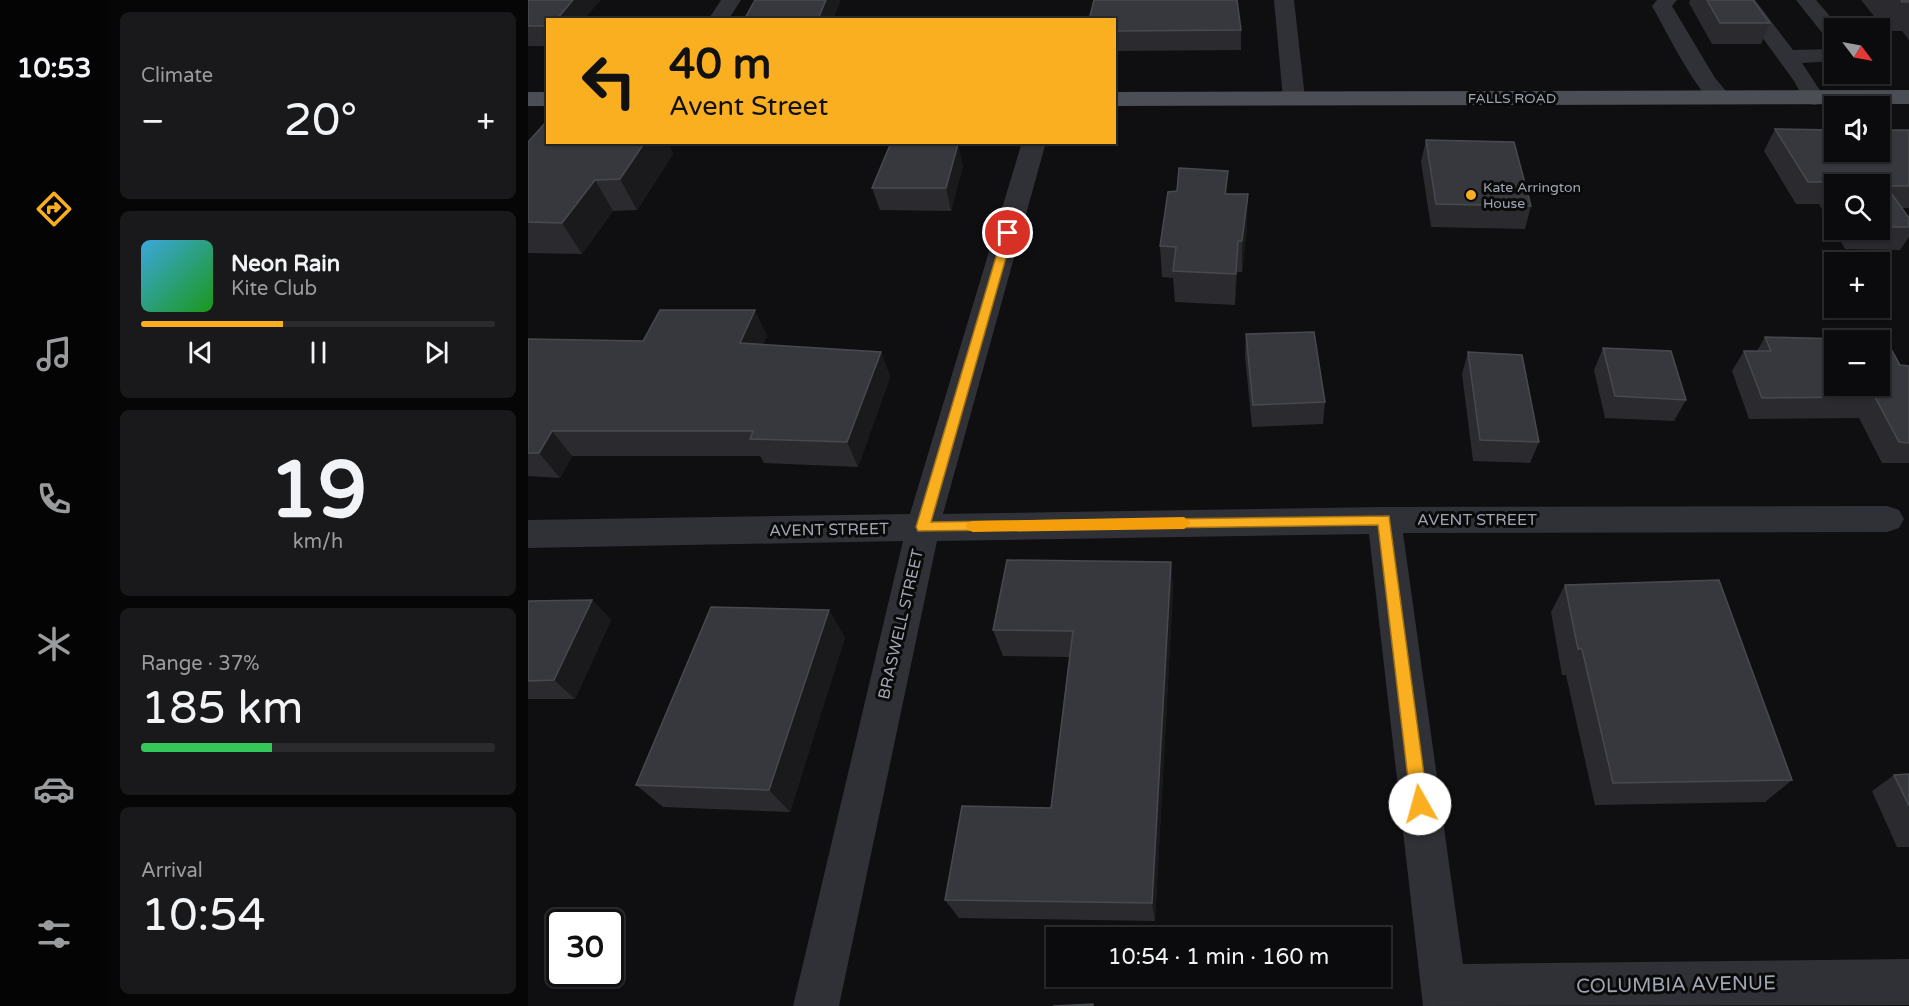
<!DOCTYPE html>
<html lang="en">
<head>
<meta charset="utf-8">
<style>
	:root { --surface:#0b0b0d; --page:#19191b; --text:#f1f3f6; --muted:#9a9b9d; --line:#2b2b2e; --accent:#f9af1f }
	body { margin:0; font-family:"Varela Round",sans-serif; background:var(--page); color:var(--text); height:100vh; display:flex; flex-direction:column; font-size:22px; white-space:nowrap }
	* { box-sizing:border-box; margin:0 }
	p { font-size:20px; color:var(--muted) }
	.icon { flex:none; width:33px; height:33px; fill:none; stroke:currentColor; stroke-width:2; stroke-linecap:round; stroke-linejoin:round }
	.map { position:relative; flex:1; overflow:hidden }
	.sheet { display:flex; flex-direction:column; gap:12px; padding:12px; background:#060607; width:420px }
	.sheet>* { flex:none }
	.guide { position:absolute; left:18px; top:18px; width:570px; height:126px; border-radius:0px; box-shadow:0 2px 4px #0004,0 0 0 2px var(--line); background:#f9af1f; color:#111; overflow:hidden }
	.needle { width:39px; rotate:122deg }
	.buttons { position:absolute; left:1296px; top:18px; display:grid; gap:12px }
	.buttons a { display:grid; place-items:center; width:66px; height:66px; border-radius:0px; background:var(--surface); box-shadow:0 2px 4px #0004,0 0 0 2px var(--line); font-size:30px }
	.speed { position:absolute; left:18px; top:909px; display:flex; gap:12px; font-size:30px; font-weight:700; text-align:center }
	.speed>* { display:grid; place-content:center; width:78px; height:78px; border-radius:50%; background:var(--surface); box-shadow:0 2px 4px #0004,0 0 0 2px var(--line); line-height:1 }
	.speed .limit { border:3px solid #111; border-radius:9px; background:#fff; color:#111 }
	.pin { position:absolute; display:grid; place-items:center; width:51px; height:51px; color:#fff; margin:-26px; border:3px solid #fff; border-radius:50%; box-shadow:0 2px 6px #0007 }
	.me { position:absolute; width:66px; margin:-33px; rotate:353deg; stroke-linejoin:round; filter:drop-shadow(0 0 4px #0008) }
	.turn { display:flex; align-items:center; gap:21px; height:126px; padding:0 24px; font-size:27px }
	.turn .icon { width:78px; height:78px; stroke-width:2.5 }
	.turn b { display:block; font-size:42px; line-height:51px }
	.big { font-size:45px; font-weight:600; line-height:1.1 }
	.sheet .widget { flex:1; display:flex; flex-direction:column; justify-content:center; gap:9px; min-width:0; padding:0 21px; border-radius:9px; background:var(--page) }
	.sheet .dial { align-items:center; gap:0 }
	.dial b { font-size:78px; line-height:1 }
	.song { display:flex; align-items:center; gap:18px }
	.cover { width:72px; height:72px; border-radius:9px; background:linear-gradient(135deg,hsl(200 70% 55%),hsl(120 70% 35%)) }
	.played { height:6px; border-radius:3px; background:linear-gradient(90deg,var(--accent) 40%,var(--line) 40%) }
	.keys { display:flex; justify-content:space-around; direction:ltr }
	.heat { display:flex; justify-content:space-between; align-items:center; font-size:33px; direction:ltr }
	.charge { height:9px; border-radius:4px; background:linear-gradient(90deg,#34c759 37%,var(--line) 0) }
	.trip { position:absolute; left:518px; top:927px; width:345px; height:60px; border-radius:0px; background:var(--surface); box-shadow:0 2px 4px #0004,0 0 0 2px var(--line); font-weight:600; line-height:60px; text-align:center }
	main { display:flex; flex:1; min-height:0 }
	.dock { display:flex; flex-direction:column; width:108px; justify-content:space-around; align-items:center; background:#040405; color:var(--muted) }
	.dock .icon { width:42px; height:42px }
	.dock .on { color:var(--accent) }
	.dock b { font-size:27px; color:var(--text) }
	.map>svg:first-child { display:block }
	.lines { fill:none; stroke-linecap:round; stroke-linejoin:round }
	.minor { fill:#303136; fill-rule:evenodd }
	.major { fill:#4c4e55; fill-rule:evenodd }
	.wall { fill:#2b2b2f; fill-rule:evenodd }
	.shaded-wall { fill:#1a1a1d }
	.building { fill:#37383d; stroke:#48494f; stroke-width:1.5; fill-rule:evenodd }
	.route { fill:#f9af1f; stroke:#a27214; stroke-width:1.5 }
	.slow { fill:#f59e0b }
	.poi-dot { fill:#f9af1f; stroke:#0a0a0b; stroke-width:2 }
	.labels { text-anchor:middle; stroke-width:6; stroke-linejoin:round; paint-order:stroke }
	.far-street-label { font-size:14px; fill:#9fa5b2; stroke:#0a0a0b }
	.far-poi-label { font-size:14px; fill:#9fa5b2; stroke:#0a0a0b; text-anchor:start }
	.street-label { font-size:16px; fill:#9fa5b2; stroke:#0a0a0b }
	.near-street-label { font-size:20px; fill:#9fa5b2; stroke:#0a0a0b }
</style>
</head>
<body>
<main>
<nav class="dock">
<b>10:53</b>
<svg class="icon on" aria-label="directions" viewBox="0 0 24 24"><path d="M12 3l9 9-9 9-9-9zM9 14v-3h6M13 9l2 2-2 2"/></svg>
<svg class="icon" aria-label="music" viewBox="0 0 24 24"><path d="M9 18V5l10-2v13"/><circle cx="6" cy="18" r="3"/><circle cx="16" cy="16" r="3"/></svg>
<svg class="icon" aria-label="phone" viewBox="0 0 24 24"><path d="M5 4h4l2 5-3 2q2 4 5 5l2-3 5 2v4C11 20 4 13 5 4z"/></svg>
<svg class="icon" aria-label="climate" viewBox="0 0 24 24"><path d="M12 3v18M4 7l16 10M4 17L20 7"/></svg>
<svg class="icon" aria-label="car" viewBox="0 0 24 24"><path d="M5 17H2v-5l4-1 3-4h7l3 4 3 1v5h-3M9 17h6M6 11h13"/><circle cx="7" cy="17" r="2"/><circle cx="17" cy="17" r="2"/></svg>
<svg class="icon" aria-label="filters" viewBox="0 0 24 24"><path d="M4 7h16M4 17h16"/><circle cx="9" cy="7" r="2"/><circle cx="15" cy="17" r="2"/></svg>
</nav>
<section class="sheet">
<div class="widget"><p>Climate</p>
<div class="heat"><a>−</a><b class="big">20°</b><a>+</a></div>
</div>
<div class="widget">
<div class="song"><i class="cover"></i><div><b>Neon Rain</b><p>Kite Club</p></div></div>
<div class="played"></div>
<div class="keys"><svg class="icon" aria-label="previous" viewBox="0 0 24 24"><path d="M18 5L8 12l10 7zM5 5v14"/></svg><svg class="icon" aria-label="pause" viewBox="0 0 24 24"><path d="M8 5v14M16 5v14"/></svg><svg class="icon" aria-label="next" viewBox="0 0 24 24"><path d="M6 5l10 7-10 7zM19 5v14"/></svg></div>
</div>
<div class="widget dial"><b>19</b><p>km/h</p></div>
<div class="widget"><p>Range · 37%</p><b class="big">185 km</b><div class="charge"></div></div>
<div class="widget"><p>Arrival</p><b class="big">10:54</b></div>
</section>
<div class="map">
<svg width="1381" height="1006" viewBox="0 0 1381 1006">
	<rect width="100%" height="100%" fill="#0f0f11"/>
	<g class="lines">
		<g class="minor">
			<path d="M193,0H213L200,20H180Z"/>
			<path d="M746,0H766L777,98L774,103L766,105L758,103L755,98Z"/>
			<path d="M1129,0H1149L1144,6L1187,78L1203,97L1200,102C1195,103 1191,104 1186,102C1169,94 1135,25 1124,6Z"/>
			<path d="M1207,0H1227L1265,50L1306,49V61L1274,63L1297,98L1294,103L1286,105L1278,103L1266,81Z"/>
			<path d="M1268,0H1288L1312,28H1306V41L1299,39Z"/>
			<path d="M494,142H518L415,514L856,507L1359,506L1371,510L1376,519L1371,528L1359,532L875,533L935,964L1381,959V1005L895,1006L841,534L409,541L311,1006H265L375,541L0,548V520L382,514Z"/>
		</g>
		<g class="major">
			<path d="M1381,90V104L586,106V92Z"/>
			<rect x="0" y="92" width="20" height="14"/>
		</g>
	</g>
	<g class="wall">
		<path d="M0,0H72L55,20H20V46H0Z"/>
		<path d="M1162,0H1225L1242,23L1233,44H1184L1161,3Z"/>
		<path d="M1333,0H1381V40L1374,31H1358Z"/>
		<path d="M586,20L713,30V50L586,51Z"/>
		<path d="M1247,129L1306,130H1381V208H1374L1381,218V237L1372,250L1317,249L1291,204H1268L1236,151ZM1306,184H1352V230H1306Z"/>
		<path d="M898,140L1003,206L997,229L903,227L893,162Z"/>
		<path d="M0,142H140L145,154L109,210L85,211L54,254L0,253Z"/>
		<path d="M435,166L423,211L352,210L344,188Z"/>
		<path d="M700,194L719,226L714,272H709L707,305L647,302L645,278L634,277L632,246Z"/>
		<path d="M1307,329L1372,365L1381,366V463H1354L1331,418L1221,419L1204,371L1216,351H1229L1237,337L1300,339Z"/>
		<path d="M718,334L797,402L795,424L724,427L717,356Z"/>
		<path d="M239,335L235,345L353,352L362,377L330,467L236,463L232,456H44L32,478L0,476V339L115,341Z"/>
		<path d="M1075,348L1158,400L1146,421L1077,418L1066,370Z"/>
		<path d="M940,352L1011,442L1002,463L945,461L934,374Z"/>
		<path d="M643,562L645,590L627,921L431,918L417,900L523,808L541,657L475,656L465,630Z"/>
		<path d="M1037,585L1264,780L1237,802L1067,805L1038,675H1034L1023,612Z"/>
		<path d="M64,600L83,620L47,699H0V601Z"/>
		<path d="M317,637L262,812L135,807L108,785Z"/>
		<path d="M1381,774V847H1369L1344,791L1366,775Z"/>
	</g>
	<g class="shaded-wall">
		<path d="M45,0H72L55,20H28Z"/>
		<path d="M298,0H313L305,20H290Z"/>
		<path d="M117,142H140L145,154L109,210L92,179Z"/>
		<path d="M430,144L435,166L423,211L418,188Z"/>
		<path d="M700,171L699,202L697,194Z"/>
		<path d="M67,180L85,211L54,254L34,223Z"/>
		<path d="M720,194L719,226L714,272V241Z"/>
		<path d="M710,241L709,272L707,305L708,274Z"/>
		<path d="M227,310L239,335L225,369L212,343Z"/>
		<path d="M353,352L362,377L330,467L319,442Z"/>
		<path d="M24,431L44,456L32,478L11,453Z"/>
		<path d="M643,562L645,590L627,921L624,903Z"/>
		<path d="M64,600L83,620L47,699L26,680Z"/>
		<path d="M301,610L317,637L262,812L241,790Z"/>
	</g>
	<g class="building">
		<path d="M0,0H45L28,20H20V26H0Z"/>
		<path d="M227,0H298L290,19L216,20Z"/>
		<path d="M566,0H709L713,30L586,31V20H561Z"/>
		<path d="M1179,0H1225L1242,23H1192Z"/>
		<path d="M1373,0H1381V2H1374Z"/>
		<path d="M18,122H20V142H117L92,179L67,180L34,223L0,222V142Z"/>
		<path d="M1247,129L1306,130V152H1352V130H1381V186H1358L1381,218V227H1352V184H1306V187L1303,182H1280Z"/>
		<path d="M898,140L986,142L1003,206L908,204Z"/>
		<path d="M430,144L418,188H344L362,145Z"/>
		<path d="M651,168L700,171L697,194H720L714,241H710L708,274L645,271L648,247L632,246L640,192L649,191Z"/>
		<path d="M132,310H227L212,343L353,352L319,442L222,439L225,431H24L11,453H0V339L115,341Z"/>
		<path d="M1307,329L1353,331L1372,365L1381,366V443L1371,442L1347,397L1234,398L1216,351H1243L1237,337L1312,339ZM1306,340H1352V386H1306Z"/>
		<path d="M786,332L797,402L725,405L718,334Z"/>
		<path d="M1075,348L1143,351L1158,400L1087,396Z"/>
		<path d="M940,352L994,355L1011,442L952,440Z"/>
		<path d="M479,560L643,562L624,903L417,900L434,806L523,808L545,631L465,630Z"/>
		<path d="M1191,580L1264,780L1085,783L1054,649H1050L1037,585Z"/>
		<path d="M64,600L26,680L0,681V601Z"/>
		<path d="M183,607L301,610L241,790L108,785Z"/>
		<path d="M1381,774V806L1366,775Z"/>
		<path d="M565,1004V1006H525Z"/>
	</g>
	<path class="route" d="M480,230L485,233L403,522L861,516L900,804L898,810L892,812L886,810L883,804L850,525L390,531L388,527L475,233Z"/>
	<path class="slow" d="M656,517L663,523L656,529L445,532L440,530L438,526L440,522L445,521Z"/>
	<circle class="poi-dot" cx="943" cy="195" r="6"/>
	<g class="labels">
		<g class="far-street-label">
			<text x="984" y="103">FALLS ROAD</text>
		</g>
		<g class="far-poi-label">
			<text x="955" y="192">Kate Arrington<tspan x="955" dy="16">House</tspan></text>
		</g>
		<g class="street-label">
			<text x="949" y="525">AVENT STREET</text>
			<text transform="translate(301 529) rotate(-1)" y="6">AVENT STREET</text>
			<text transform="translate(372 624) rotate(-77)" y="6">BRASWELL STREET</text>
		</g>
		<g class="near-street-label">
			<text transform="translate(1148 984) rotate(-1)" y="7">COLUMBIA AVENUE</text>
		</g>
	</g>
</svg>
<div class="buttons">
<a><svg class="needle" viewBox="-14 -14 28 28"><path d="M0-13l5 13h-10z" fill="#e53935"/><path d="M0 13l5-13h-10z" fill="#9a9b9d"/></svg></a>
<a><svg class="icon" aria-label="sound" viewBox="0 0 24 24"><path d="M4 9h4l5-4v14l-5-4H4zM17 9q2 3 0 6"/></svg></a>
<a><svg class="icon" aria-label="search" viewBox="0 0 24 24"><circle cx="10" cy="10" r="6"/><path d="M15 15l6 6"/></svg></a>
<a>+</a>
<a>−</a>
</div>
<div class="speed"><div class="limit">30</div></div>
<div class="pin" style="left:480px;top:233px;background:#d93025"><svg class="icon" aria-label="arrive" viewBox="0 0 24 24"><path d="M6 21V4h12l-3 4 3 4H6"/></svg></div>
<svg class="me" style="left:892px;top:804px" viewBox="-20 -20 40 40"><circle r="19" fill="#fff"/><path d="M0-13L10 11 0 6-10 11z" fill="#f9af1f"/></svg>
<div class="trip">10:54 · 1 min · 160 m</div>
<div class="guide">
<div class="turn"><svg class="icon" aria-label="left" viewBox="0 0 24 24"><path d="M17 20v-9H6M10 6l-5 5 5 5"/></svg><div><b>40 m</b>Avent Street</div></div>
</div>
</div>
</main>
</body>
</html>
